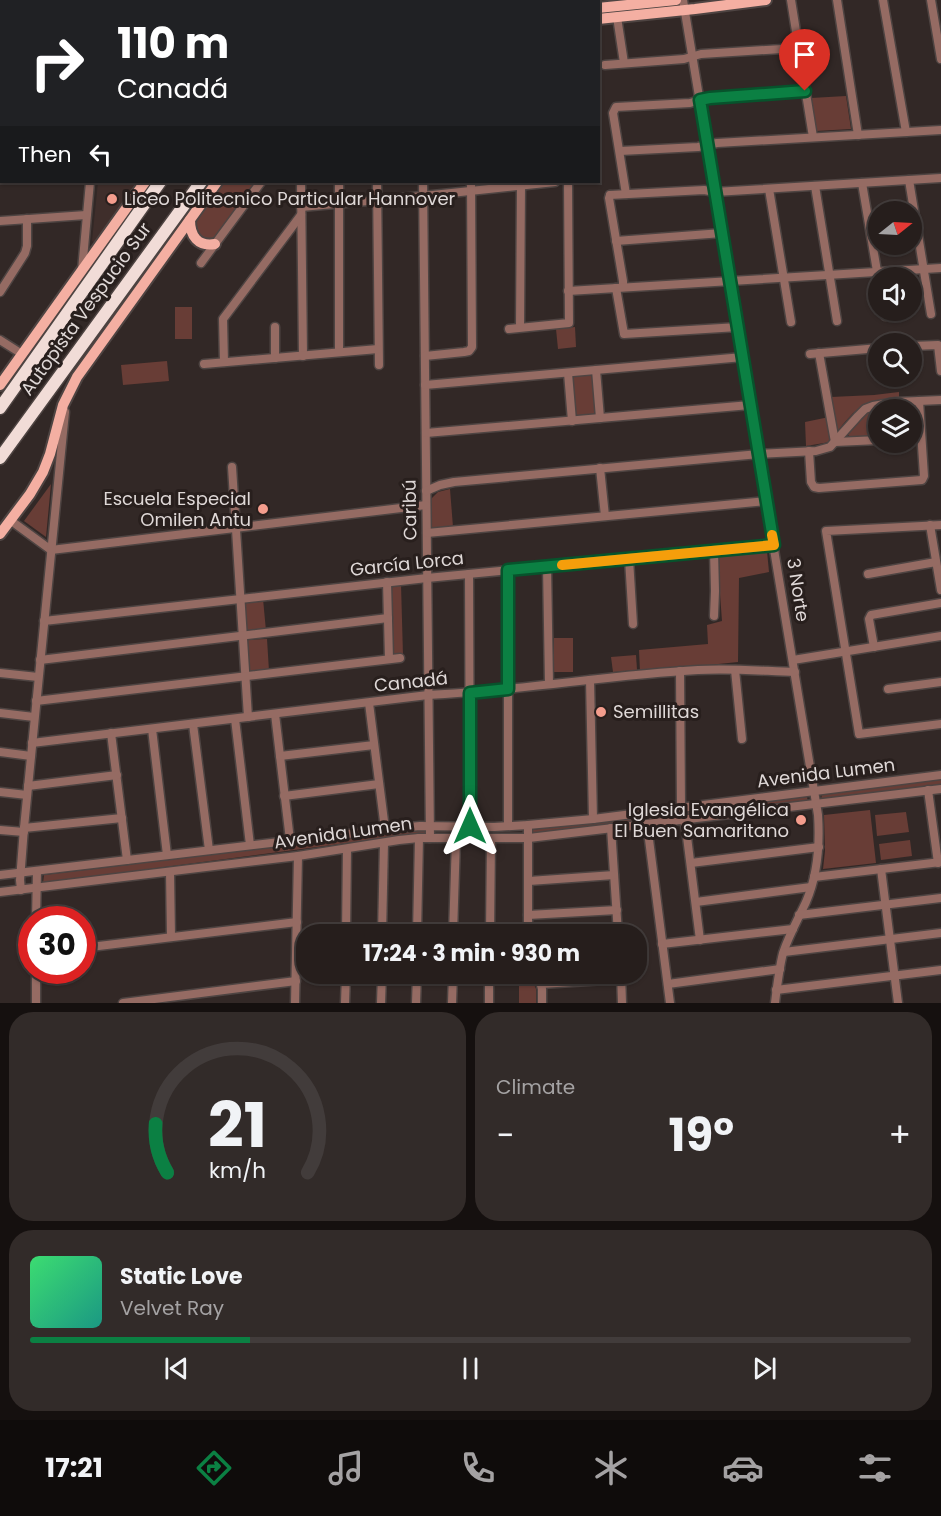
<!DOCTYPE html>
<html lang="en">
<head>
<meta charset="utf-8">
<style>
	:root { --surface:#261e1c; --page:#322b29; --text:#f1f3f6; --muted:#a4a2a3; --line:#423c3b; --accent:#0b8043 }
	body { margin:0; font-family:Poppins,sans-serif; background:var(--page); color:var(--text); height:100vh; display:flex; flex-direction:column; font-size:22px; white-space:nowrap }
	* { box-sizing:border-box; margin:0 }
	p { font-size:20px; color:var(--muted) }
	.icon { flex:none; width:33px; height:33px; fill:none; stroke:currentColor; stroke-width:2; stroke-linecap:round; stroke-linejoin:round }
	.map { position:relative; height:1003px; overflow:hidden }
	.side { display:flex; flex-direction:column; gap:9px; padding:9px; background:#15100f; flex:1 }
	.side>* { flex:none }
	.hud { position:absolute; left:0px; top:0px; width:600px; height:183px; box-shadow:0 2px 4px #0004,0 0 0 2px var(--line); background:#202124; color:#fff; overflow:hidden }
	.needle { width:39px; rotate:72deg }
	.tools { position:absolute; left:868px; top:201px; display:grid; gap:12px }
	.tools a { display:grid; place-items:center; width:54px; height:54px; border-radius:50%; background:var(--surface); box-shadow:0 2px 4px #0004,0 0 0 2px var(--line); font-size:30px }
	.speed { position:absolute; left:18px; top:906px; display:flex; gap:12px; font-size:30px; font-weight:700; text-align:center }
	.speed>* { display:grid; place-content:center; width:78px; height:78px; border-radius:50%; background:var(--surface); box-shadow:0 2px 4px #0004,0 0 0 2px var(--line); line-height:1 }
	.speed .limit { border:9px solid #d22; background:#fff; color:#111 }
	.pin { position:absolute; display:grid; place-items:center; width:51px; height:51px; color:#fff; margin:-62px -26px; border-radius:50% 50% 50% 0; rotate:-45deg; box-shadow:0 0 6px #0007 }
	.pin .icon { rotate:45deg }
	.me { position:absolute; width:66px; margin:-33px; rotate:0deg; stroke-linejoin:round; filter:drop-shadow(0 0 4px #0008) }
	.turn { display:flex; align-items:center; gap:21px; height:126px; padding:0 18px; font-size:27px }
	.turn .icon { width:78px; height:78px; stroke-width:2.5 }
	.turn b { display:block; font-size:42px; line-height:51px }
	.then { display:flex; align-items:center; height:57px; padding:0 18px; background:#0003; gap:12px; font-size:22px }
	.big { font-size:45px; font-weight:700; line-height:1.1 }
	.side .tile { flex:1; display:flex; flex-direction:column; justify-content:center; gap:9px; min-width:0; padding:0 21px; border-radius:24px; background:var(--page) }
	.side .dial { align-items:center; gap:0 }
	.dial svg { height:156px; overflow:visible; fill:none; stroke:var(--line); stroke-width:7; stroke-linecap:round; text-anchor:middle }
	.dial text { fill:var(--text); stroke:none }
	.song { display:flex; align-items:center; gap:18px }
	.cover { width:72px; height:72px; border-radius:9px; background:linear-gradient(135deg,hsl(140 70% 55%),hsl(170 70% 35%)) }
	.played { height:6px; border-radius:3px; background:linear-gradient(90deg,var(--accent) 25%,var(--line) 25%) }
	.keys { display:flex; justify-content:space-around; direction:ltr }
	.heat { display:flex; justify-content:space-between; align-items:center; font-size:33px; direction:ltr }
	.side .tiles { flex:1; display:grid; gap:9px; grid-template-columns:1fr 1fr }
	.tile:last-child { grid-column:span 2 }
	.trip { position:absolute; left:296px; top:924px; width:351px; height:60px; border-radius:24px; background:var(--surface); box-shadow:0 2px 4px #0004,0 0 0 2px var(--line); font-weight:700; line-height:60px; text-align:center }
	.dock { display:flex; height:96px; justify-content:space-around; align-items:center; background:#0f0c0b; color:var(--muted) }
	.dock .icon { width:42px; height:42px }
	.dock .active { color:var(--accent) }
	.dock b { font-size:27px; color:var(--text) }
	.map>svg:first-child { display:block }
	.built { fill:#3f2e2b }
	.green { fill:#683d36 }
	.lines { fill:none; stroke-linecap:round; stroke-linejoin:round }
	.minor-casing { stroke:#4e4442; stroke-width:11 }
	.major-casing { stroke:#4e4442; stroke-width:14 }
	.highway-casing { stroke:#4e4442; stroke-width:15 }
	.minor { stroke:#956b63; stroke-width:8 }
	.major { stroke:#f4afa2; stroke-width:10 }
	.highway { stroke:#f1dcd7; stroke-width:12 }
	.route-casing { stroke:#07532c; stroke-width:15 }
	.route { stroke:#0b8043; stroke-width:10 }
	.slow { stroke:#f59e0b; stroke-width:10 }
	.poi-dot { fill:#f49d8d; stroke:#281f1d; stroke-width:2 }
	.labels { text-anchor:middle; stroke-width:6; stroke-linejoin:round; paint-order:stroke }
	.poi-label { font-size:18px; fill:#dfd8d7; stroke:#281f1d; text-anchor:start }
	.street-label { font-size:18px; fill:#dfd8d7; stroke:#281f1d }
</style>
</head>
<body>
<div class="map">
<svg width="941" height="1003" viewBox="0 0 941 1003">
	<rect width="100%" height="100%" fill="#322826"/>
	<path class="built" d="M98,182H140L95,243L92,241Z"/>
	<g class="green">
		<path d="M846,96L851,129L816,131L811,98Z"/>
		<path d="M222,182H255L243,197L217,237C210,240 204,240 199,235C194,231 193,223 195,217C199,208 215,190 222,182Z"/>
		<rect x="175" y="307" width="17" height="32"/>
		<path d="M575,327L576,347L558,349L556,329Z"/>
		<path d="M167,361L169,381L123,385L121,365Z"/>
		<path d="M593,374L596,415L574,417L570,376Z"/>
		<path d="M899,392V398C890,399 879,400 871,402C853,408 841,427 830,442L806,446L805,422L834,416L831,397L874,395Z"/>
		<path d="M914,405L917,411L919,436H912V410H879V437H851L846,434L865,414L882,407Z"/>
		<path d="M51,484L46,537L24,521Z"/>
		<path d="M450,489L453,527L431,529V499L438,492Z"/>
		<path d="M767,551L769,572L739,578L738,662L640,672L639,650L708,644L707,625L722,621L717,554Z"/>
		<path d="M401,584L403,656H391L389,585Z"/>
		<path d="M263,599L266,631L245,633L242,600Z"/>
		<rect x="554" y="638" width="19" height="34"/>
		<path d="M267,639L269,671L248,673L246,640Z"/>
		<path d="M636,655L637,670L613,672L611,657Z"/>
		<path d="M941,779V785L821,800L822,794Z"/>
		<path d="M807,797L808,802L686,818L685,812Z"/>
		<path d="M870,810L876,863L823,869L825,851L824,815Z"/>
		<path d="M675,811L676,817L530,835L531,830Z"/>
		<path d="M906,812L909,832L877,836L875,815Z"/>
		<path d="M426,830V834L386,838L43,883L44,875L395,832Z"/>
		<path d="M910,840L912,856L881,860L879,844Z"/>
		<path d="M519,974H530L536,989V1003H519Z"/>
	</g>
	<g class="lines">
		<g class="minor-casing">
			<g id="minor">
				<path d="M8,0V2"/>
				<path d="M126,0V2"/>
				<path d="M220,0V2"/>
				<path d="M451,0V2"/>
				<path d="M495,0L496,2"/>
				<path d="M541,0V2"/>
				<path d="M587,0V2"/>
				<path d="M683,0L818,815C820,845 818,874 806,902C798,919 789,935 783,953C779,969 777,986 775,1003"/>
				<path d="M791,0L813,137"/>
				<path d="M837,0L858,135"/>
				<path d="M883,0L906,132"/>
				<path d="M931,0L941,59"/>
				<path d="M617,17L624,63"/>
				<path d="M605,65L684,59L701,54L798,48"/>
				<path d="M0,138H2"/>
				<path d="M620,151L698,147L717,143L941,130"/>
				<path d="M0,178H2"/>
				<path d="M909,180L931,314"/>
				<path d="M301,182L303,356"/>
				<path d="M339,182V352"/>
				<path d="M377,182L379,365"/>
				<path d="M423,182L430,838"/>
				<path d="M862,183L879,283"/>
				<path d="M815,186L837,321"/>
				<path d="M769,189L791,322"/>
				<path d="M626,194L613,113L616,107L690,103L710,97L805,91"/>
				<path d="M610,195L704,190L715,192L941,178"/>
				<path d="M610,195L609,198L623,281V287"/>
				<path d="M301,207L423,196L555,182"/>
				<path d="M0,221L86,215"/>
				<path d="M616,241L722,233"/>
				<path d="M201,263L261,182"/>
				<path d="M82,270L90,182"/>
				<path d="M616,288L624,334L738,327"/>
				<path d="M568,291L941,268"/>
				<path d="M0,292L25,253L27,246V219"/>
				<path d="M884,310L885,316"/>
				<path d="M275,327V358"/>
				<path d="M520,327L521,185"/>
				<path d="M509,329L569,323L568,182"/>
				<path d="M0,340L22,354"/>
				<path d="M912,346L938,345L941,371"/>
				<path d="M819,353L835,442L879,440"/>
				<path d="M810,354L879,348"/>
				<path d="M425,356L464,352L469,351L472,347L471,182"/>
				<path d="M224,362L223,319L301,215"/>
				<path d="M204,364L378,349"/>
				<path d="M596,370L600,418"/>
				<path d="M568,373L572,421"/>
				<path d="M425,385L743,357"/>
				<path d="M426,433L750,405"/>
				<path d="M809,451L811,482L814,487L819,488L922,480L924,476L919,401"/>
				<path d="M232,467L248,717"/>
				<path d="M600,468L605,516"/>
				<path d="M426,491L440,485L454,482L759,454L816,451L830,447L858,416L865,409L873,406L896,402L941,400"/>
				<path d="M10,520L51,550L426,505"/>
				<path d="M930,525L941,590"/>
				<path d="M941,525L826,531L859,734L941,724"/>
				<path d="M427,533L767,501"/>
				<path d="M629,559L633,624"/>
				<path d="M547,566L549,684"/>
				<path d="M508,570V826"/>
				<path d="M469,574L470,826"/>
				<path d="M868,574L936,562"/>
				<path d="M387,582L389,659"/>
				<path d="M714,616L715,591L714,551"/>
				<path d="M44,621L427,578L774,545"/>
				<path d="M874,647L869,619L871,615L941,603"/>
				<path d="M40,660L388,618"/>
				<path d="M793,660L941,636"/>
				<path d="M735,670L742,739"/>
				<path d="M680,671L681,808L686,829L700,940"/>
				<path d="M0,673L38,677"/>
				<path d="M590,680L593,819"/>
				<path d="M888,689L941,682"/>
				<path d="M36,701L400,658"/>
				<path d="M369,703L385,829"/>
				<path d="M0,713L34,717"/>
				<path d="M275,714L290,840"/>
				<path d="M235,719L250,845"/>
				<path d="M193,724L209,850"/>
				<path d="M152,729L167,855"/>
				<path d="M111,733L127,860"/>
				<path d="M32,743L428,695C519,691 608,675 698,670C730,668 763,671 795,672"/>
				<path d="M0,752L31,756"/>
				<path d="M280,756L374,745"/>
				<path d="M28,786L117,775"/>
				<path d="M928,790L938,863"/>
				<path d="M0,792L27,795"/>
				<path d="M284,796L379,784"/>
				<path d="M647,824L670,1003"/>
				<path d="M24,828L122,818"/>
				<path d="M611,828L618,934"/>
				<path d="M0,830L24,832"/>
				<path d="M691,863L819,847"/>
				<path d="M881,869L898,1003"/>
				<path d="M170,872L171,937"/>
				<path d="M0,875L398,828L420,826L494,827L528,825L593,819L941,775"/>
				<path d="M814,877L941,862"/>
				<path d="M529,881L614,875"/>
				<path d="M21,890L20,880L24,828L65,412"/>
				<path d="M0,892L298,856L399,840L419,838H529L941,789"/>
				<path d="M696,902L811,887"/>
				<path d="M528,915L617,910"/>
				<path d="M799,915L941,898"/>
				<path d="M36,920L37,871"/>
				<path d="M346,934L347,849"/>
				<path d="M382,934L384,843"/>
				<path d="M417,934L419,838"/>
				<path d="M453,934L456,839"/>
				<path d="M490,934L491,839"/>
				<path d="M528,934V825"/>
				<path d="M662,944L793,929"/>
				<path d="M82,948L297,922"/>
				<path d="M784,952L941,933"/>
				<path d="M538,974L542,989V1003"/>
				<path d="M621,974L622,1003"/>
				<path d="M541,984L621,979"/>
				<path d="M668,984L780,969"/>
				<path d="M776,990L941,970"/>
				<path d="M36,1003V970"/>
				<path d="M123,1003L296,981"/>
				<path d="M295,1003L298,856"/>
				<path d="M345,1003L346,974"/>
				<path d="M381,1003L382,974"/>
				<path d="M416,1003L417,974"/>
				<path d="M452,1003L453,974"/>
				<path d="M489,1003V974"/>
			</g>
		</g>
		<g class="major-casing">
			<g id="major">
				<path d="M395,0L396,2"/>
				<path d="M277,2L278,0"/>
				<path d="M350,2L351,0"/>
				<path d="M598,8L676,0"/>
				<path d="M598,19L695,9L766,0"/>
				<path d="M0,73H2"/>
				<path d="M190,220C190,236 198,247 215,244"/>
				<path d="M0,385L145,182"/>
				<path d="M0,534L30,494L43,472L50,454L63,405L77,377L217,182"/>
			</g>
		</g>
		<g class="highway-casing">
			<g id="highway">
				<path d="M292,2L293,0"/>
				<path d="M334,2L335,0"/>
				<path d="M0,408L160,182"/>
				<path d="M0,458L201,182"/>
			</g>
		</g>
		<use href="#minor" class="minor"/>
		<use href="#major" class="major"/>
		<use href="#highway" class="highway"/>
	</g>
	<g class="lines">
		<g class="route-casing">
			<path id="route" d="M470,826V693L508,689V570L774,545L700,100L710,98L805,91"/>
		</g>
		<use href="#route" class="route"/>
		<path class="slow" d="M562,565L774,545L772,535"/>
	</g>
	<g class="poi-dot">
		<circle cx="112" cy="199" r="6"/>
		<circle cx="263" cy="509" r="6"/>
		<circle cx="601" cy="712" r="6"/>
		<circle cx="801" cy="820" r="6"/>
	</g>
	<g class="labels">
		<g class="poi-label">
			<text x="124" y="205">Liceo Politecnico Particular Hannover</text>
			<text x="251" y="505" text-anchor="end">Escuela Especial<tspan x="251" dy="21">Omilen Antu</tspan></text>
			<text x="613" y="718">Semillitas</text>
			<text x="789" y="816" text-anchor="end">Iglesia Evangélica<tspan x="789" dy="21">El Buen Samaritano</tspan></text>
		</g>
		<g class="street-label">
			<text transform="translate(86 309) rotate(-54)" y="6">Autopista Vespucio Sur</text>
			<text transform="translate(410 510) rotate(-91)" y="6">Caribú</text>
			<text transform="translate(407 564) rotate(-6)" y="6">García Lorca</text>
			<text transform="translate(798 590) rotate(81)" y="6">3 Norte</text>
			<text transform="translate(411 682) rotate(-6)" y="6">Canadá</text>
			<text transform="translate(826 773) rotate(-7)" y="6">Avenida Lumen</text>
			<text transform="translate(343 833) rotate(-8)" y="6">Avenida Lumen</text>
		</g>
	</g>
</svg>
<div class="tools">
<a><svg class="needle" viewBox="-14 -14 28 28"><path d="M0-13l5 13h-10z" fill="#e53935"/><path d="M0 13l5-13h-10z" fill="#a4a2a3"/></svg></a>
<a><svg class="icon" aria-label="sound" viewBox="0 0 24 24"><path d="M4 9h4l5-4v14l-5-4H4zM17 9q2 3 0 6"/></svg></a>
<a><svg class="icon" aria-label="search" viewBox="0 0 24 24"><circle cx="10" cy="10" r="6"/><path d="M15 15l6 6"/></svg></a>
<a><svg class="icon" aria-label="layers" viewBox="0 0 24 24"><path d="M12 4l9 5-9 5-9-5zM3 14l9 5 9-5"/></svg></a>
</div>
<div class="speed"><div class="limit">30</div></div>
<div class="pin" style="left:805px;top:91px;background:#d93025"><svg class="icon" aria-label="arrive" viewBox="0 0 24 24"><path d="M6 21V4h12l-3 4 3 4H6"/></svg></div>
<svg class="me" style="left:470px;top:826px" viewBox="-20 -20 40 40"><path d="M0-17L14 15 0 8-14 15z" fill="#0b8043" stroke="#fff" stroke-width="4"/></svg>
<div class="trip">17:24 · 3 min · 930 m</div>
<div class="hud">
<div class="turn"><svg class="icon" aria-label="right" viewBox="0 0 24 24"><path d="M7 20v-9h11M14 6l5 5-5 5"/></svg><div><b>110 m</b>Canadá</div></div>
<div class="then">Then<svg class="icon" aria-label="left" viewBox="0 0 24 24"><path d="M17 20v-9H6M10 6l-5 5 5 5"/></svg></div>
</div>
</div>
<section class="side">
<div class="tiles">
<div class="tile dial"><svg viewBox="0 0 100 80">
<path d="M14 69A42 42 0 1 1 86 69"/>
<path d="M14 69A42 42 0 0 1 8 44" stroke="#0b8043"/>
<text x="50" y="56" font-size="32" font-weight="700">21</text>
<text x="50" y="72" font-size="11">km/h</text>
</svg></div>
<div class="tile"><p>Climate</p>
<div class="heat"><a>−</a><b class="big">19°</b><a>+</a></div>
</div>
<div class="tile">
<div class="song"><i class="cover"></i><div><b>Static Love</b><p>Velvet Ray</p></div></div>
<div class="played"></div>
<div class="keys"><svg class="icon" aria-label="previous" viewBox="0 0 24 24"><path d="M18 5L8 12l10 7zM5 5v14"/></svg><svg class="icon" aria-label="pause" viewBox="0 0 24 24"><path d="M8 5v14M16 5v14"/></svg><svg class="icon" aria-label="next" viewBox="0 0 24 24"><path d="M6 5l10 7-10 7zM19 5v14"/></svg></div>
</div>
</div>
</section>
<nav class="dock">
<b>17:21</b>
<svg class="icon active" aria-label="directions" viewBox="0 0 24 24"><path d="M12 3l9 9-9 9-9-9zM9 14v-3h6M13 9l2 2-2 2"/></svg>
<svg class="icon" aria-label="music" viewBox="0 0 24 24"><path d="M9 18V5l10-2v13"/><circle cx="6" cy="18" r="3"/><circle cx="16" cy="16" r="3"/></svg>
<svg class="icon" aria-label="phone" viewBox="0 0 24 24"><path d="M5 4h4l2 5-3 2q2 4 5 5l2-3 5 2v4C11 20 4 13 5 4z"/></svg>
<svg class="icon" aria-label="climate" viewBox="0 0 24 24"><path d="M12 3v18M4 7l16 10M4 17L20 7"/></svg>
<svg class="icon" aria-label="car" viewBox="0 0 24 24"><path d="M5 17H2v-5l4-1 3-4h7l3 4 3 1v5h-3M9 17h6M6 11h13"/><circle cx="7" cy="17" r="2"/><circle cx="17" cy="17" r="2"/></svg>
<svg class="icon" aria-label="filters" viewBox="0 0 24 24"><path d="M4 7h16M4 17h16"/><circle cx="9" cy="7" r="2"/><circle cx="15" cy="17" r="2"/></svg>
</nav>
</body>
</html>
